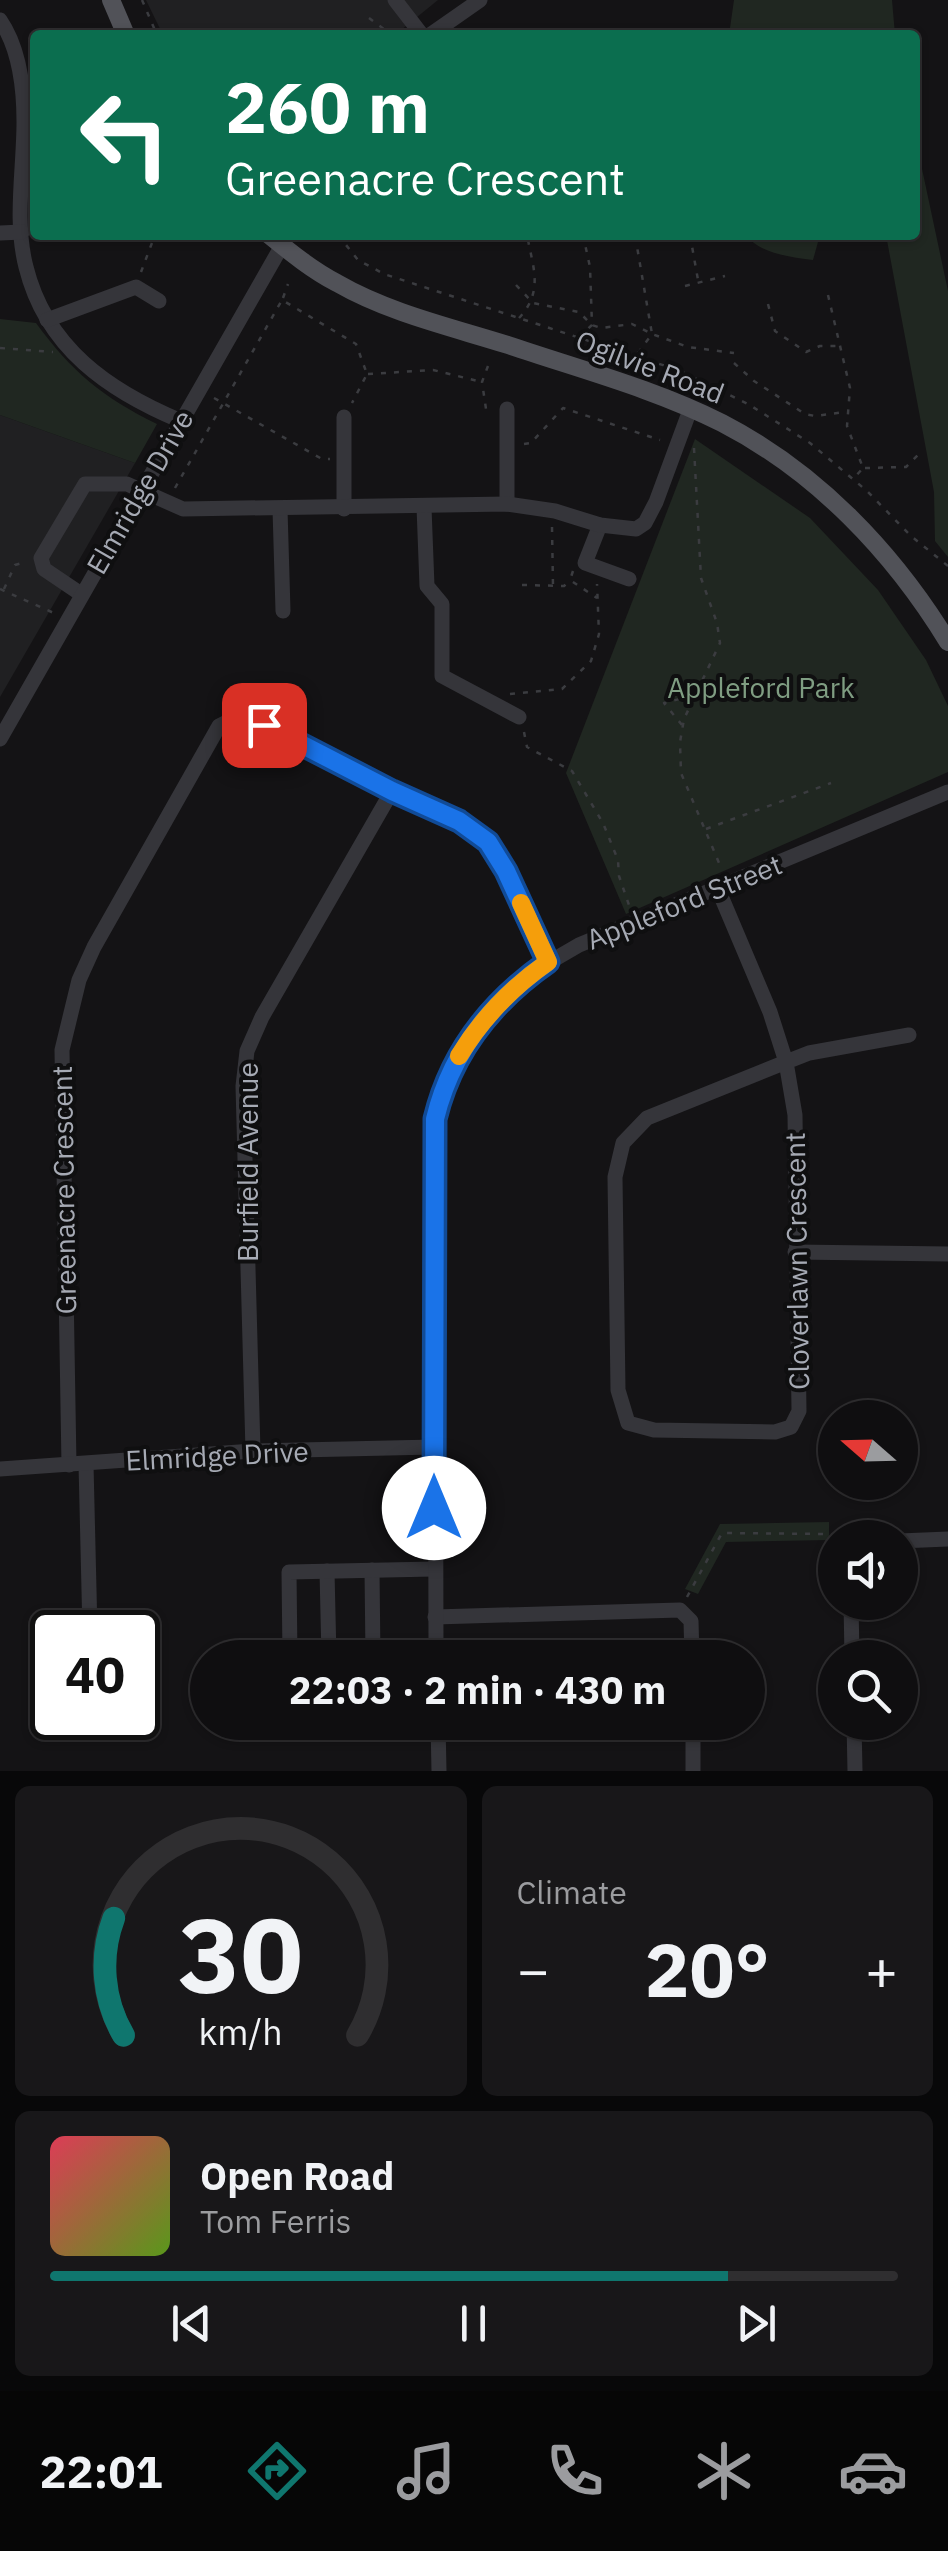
<!DOCTYPE html>
<html lang="en">
<head>
<meta charset="utf-8">
<style>
	:root { --surface:#0f0e10; --page:#181719; --text:#f1f3f6; --muted:#9b9c9f; --line:#2f2e30; --accent:#0f766e }
	body { margin:0; font-family:"IBM Plex Sans",sans-serif; background:var(--page); color:var(--text); height:100vh; display:flex; flex-direction:column; font-size:38px; white-space:nowrap }
	* { box-sizing:border-box; margin:0 }
	p { font-size:32px; color:var(--muted) }
	.icon { flex:none; width:55px; height:55px; fill:none; stroke:currentColor; stroke-width:2; stroke-linecap:round; stroke-linejoin:round }
	.map { position:relative; height:1771px; overflow:hidden }
	.side { display:flex; flex-direction:column; gap:15px; padding:15px; background:#080809; flex:1 }
	.side>* { flex:none }
	.banner { position:absolute; left:30px; top:30px; width:890px; height:210px; border-radius:10px; box-shadow:0 2px 8px #0004,0 0 0 2px var(--line); background:#0b6e4f; color:#fff; overflow:hidden }
	.needle { width:65px; rotate:290deg }
	.controls { position:absolute; left:818px; top:1400px; display:grid; gap:20px }
	.controls a { display:grid; place-items:center; width:100px; height:100px; border-radius:50%; background:var(--surface); box-shadow:0 2px 8px #0004,0 0 0 2px var(--line); font-size:50px }
	.speed { position:absolute; left:30px; top:1610px; display:flex; gap:20px; font-size:50px; font-weight:700; text-align:center }
	.speed>* { display:grid; place-content:center; width:130px; height:130px; border-radius:50%; background:var(--surface); box-shadow:0 2px 8px #0004,0 0 0 2px var(--line); line-height:1 }
	.speed .limit { border:5px solid #111; border-radius:15px; background:#fff; color:#111 }
	.pin { position:absolute; display:grid; place-items:center; width:85px; height:85px; color:#fff; margin:-42px; border-radius:20px; box-shadow:0 5px 15px #0006 }
	.me { position:absolute; width:110px; margin:-55px; rotate:0deg; stroke-linejoin:round; filter:drop-shadow(0 0 8px #0008) }
	.turn { display:flex; align-items:center; gap:35px; height:210px; padding:0 30px; font-size:45px }
	.turn .icon { width:130px; height:130px; stroke-width:2.5 }
	.turn b { display:block; font-size:70px; line-height:85px }
	.big { font-size:75px; font-weight:800; line-height:1.1 }
	.side .widget { flex:1; display:flex; flex-direction:column; justify-content:center; gap:15px; min-width:0; padding:0 35px; border-radius:15px; background:var(--page) }
	.side .dial { align-items:center; gap:0 }
	.dial svg { height:260px; overflow:visible; fill:none; stroke:var(--line); stroke-width:7; stroke-linecap:round; text-anchor:middle }
	.dial text { fill:var(--text); stroke:none }
	.song { display:flex; align-items:center; gap:30px }
	.cover { width:120px; height:120px; border-radius:15px; background:linear-gradient(135deg,hsl(350 70% 55%),hsl(90 70% 35%)) }
	.played { height:10px; border-radius:5px; background:linear-gradient(90deg,var(--accent) 80%,var(--line) 80%) }
	.keys { display:flex; justify-content:space-around; direction:ltr }
	.heat { display:flex; justify-content:space-between; align-items:center; font-size:55px; direction:ltr }
	.side .tiles { flex:1; display:grid; gap:15px; grid-template-columns:1fr 1fr }
	.widget:last-child { grid-column:span 2 }
	.trip { position:absolute; left:190px; top:1640px; width:575px; height:100px; border-radius:50px; background:var(--surface); box-shadow:0 2px 8px #0004,0 0 0 2px var(--line); font-weight:800; line-height:100px; text-align:center }
	.menu { display:flex; height:160px; justify-content:space-around; align-items:center; background:#060606; color:var(--muted) }
	.menu .icon { width:70px; height:70px }
	.menu .on { color:var(--accent) }
	.menu b { font-size:45px; color:var(--text) }
	.map>svg:first-child { display:block }
	.built { fill:#202022 }
	.green { fill:#202721 }
	.lines { fill:none; stroke-linecap:round; stroke-linejoin:round }
	.path { stroke:#3b3c40; stroke-width:2.5; stroke-dasharray:5 8; stroke-linecap:butt }
	.minor { stroke:#35353a; stroke-width:15 }
	.major { stroke:#515258; stroke-width:18 }
	.route-casing { stroke:#114b97; stroke-width:25 }
	.route { stroke:#1a73e8; stroke-width:18 }
	.slow { stroke:#f59e0b; stroke-width:18 }
	.labels { text-anchor:middle; stroke-width:8; stroke-linejoin:round; paint-order:stroke }
	.street-label { font-size:28px; fill:#a6aab4; stroke:#0f0f10 }
	.park-label { font-size:28px; fill:#7f9d82; stroke:#0f0f10 }
</style>
</head>
<body>
<div class="map">
<svg width="948" height="1771" viewBox="0 0 948 1771">
	<rect width="100%" height="100%" fill="#141315"/>
	<g class="built">
		<path d="M146,0H438L395,35H163Z"/>
		<path d="M0,415L135,463L0,697Z"/>
	</g>
	<g class="green">
		<path d="M734,0H892L895,35H729Z"/>
		<path d="M915,136L948,291V557L935,541L934,492L886,235H915Z"/>
		<path d="M746,235H815L818,242L813,260C791,257 760,254 746,235Z"/>
		<path d="M0,319L36,323C72,372 102,397 157,424L135,463L0,415Z"/>
		<path d="M695,439L810,518L878,590L926,660L948,706V772L626,914L566,773Z"/>
		<path d="M829,1522V1540L726,1542L698,1594L685,1589L720,1524Z"/>
	</g>
	<g class="lines">
		<g class="path">
			<path d="M142,0L157,35"/>
			<path d="M369,18L392,35"/>
			<path d="M338,235L358,260L384,274L678,370L748,404L810,443L867,491L911,536L948,566"/>
			<path d="M690,235L698,280"/>
			<path d="M141,272L155,235"/>
			<path d="M516,285L533,303L579,312L592,325L601,328L632,324L652,334L635,235"/>
			<path d="M685,286L725,276"/>
			<path d="M828,295L850,388L847,426L863,468L854,478"/>
			<path d="M283,298L288,284"/>
			<path d="M768,304L775,331L806,352L820,346H838"/>
			<path d="M519,318C544,291 533,268 527,235"/>
			<path d="M579,337L592,325L590,267L583,235"/>
			<path d="M0,348L53,352"/>
			<path d="M638,353L652,334L688,347L734,353"/>
			<path d="M734,363L754,381L805,414L815,416L845,412"/>
			<path d="M488,366L482,382L486,409H490"/>
			<path d="M368,374L433,370L482,382"/>
			<path d="M214,398L322,459H330"/>
			<path d="M524,444L531,443L563,408L660,440"/>
			<path d="M694,448L701,578L717,623L720,643L684,719L680,742L681,773L722,870"/>
			<path d="M865,468L906,467L919,454"/>
			<path d="M175,488L282,300L356,344L367,374L352,403"/>
			<path d="M552,527L553,586"/>
			<path d="M573,571L570,580L597,598"/>
			<path d="M522,585L564,586L569,581"/>
			<path d="M0,589L56,614"/>
			<path d="M4,589L15,565L25,562"/>
			<path d="M510,694L562,689L591,661L599,634L597,584"/>
			<path d="M682,725L664,703L691,696"/>
			<path d="M524,732L527,747L572,771L603,823L618,860L619,876L630,908"/>
			<path d="M706,829L831,783"/>
			<path d="M687,1597L722,1533L824,1534L835,1542"/>
		</g>
		<g class="minor">
			<path d="M395,0L422,35"/>
			<path d="M0,20C20,49 24,88 24,122C24,169 14,221 26,267C46,348 109,391 181,421"/>
			<path d="M430,35L480,0"/>
			<path d="M0,233L22,232"/>
			<path d="M47,320L136,287L159,301"/>
			<path d="M344,417V509"/>
			<path d="M507,504V409"/>
			<path d="M424,507L427,586L442,604V676L519,717"/>
			<path d="M280,509L283,611"/>
			<path d="M600,525L585,563L629,579"/>
			<path d="M81,594L44,569L41,558L85,484H127L183,509L507,504L555,511L600,525L636,529L645,523L656,502L690,410"/>
			<path d="M0,739L288,235"/>
			<path d="M718,889L770,1012L786,1062L795,1115L799,1411L791,1427L775,1432L654,1430L628,1423L618,1390L615,1177L623,1143L647,1118L786,1062L809,1053L909,1035"/>
			<path d="M795,1252L948,1254"/>
			<path d="M253,1451L243,1086L247,1051L262,1017L392,791"/>
			<path d="M86,1464L90,1632"/>
			<path d="M69,1465L62,1050L79,980L94,947L219,726L231,720L264,725L392,791L459,821L488,842L506,871L548,963"/>
			<path d="M0,1469L253,1451L434,1447"/>
			<path d="M900,1541L948,1539"/>
			<path d="M372,1570L373,1658"/>
			<path d="M327,1571L329,1658"/>
			<path d="M851,1602L852,1658"/>
			<path d="M435,1617L680,1610L691,1621L692,1658"/>
			<path d="M290,1658L289,1572L434,1569"/>
			<path d="M436,1658L435,1119L451,1069L471,1037L515,985L548,963L579,945L948,792"/>
			<path d="M438,1722L439,1771"/>
			<path d="M693,1722V1771"/>
			<path d="M854,1722L855,1771"/>
		</g>
		<g class="major">
			<path d="M111,0L126,35"/>
			<path d="M269,235C290,252 312,270 337,283C389,313 451,327 508,345C579,369 655,389 722,423C817,472 893,552 948,642"/>
		</g>
	</g>
	<g class="lines">
		<g class="route-casing">
			<path id="route" d="M264,725L392,791L459,821L488,842L506,871L548,962C492,1001 451,1052 435,1119L434,1508"/>
		</g>
		<use href="#route" class="route"/>
		<path class="slow" d="M459,1056C482,1018 511,988 548,962L521,903"/>
	</g>
	<g class="labels">
		<g class="street-label">
			<text transform="translate(650 367) rotate(21)" y="10">Ogilvie Road</text>
			<text transform="translate(140 492) rotate(-60)" y="10">Elmridge Drive</text>
			<text transform="translate(684 902) rotate(-22)" y="10">Appleford Street</text>
			<text transform="translate(248 1162) rotate(-90)" y="10">Burfield Avenue</text>
			<text transform="translate(64 1190) rotate(-91)" y="10">Greenacre Crescent</text>
			<text transform="translate(797 1261) rotate(-91)" y="10">Cloverlawn Crescent</text>
			<text transform="translate(217 1456) rotate(-3)" y="10">Elmridge Drive</text>
		</g>
		<g class="park-label">
			<text x="761" y="698">Appleford Park</text>
		</g>
	</g>
</svg>
<div class="controls">
<a><svg class="needle" viewBox="-14 -14 28 28"><path d="M0-13l5 13h-10z" fill="#e53935"/><path d="M0 13l5-13h-10z" fill="#9b9c9f"/></svg></a>
<a><svg class="icon" aria-label="sound" viewBox="0 0 24 24"><path d="M4 9h4l5-4v14l-5-4H4zM17 9q2 3 0 6"/></svg></a>
<a><svg class="icon" aria-label="search" viewBox="0 0 24 24"><circle cx="10" cy="10" r="6"/><path d="M15 15l6 6"/></svg></a>
</div>
<div class="speed"><div class="limit">40</div></div>
<div class="pin" style="left:264px;top:725px;background:#d93025"><svg class="icon" aria-label="arrive" viewBox="0 0 24 24"><path d="M6 21V4h12l-3 4 3 4H6"/></svg></div>
<svg class="me" style="left:434px;top:1508px" viewBox="-20 -20 40 40"><circle r="19" fill="#fff"/><path d="M0-13L10 11 0 6-10 11z" fill="#1a73e8"/></svg>
<div class="trip">22:03 · 2 min · 430 m</div>
<div class="banner">
<div class="turn"><svg class="icon" aria-label="left" viewBox="0 0 24 24"><path d="M17 20v-9H6M10 6l-5 5 5 5"/></svg><div><b>260 m</b>Greenacre Crescent</div></div>
</div>
</div>
<section class="side">
<div class="tiles">
<div class="widget dial"><svg viewBox="0 0 100 80">
<path d="M14 69A42 42 0 1 1 86 69"/>
<path d="M14 69A42 42 0 0 1 11 33" stroke="#0f766e"/>
<text x="50" y="56" font-size="32" font-weight="700">30</text>
<text x="50" y="72" font-size="11">km/h</text>
</svg></div>
<div class="widget"><p>Climate</p>
<div class="heat"><a>−</a><b class="big">20°</b><a>+</a></div>
</div>
<div class="widget">
<div class="song"><i class="cover"></i><div><b>Open Road</b><p>Tom Ferris</p></div></div>
<div class="played"></div>
<div class="keys"><svg class="icon" aria-label="previous" viewBox="0 0 24 24"><path d="M18 5L8 12l10 7zM5 5v14"/></svg><svg class="icon" aria-label="pause" viewBox="0 0 24 24"><path d="M8 5v14M16 5v14"/></svg><svg class="icon" aria-label="next" viewBox="0 0 24 24"><path d="M6 5l10 7-10 7zM19 5v14"/></svg></div>
</div>
</div>
</section>
<nav class="menu">
<b>22:01</b>
<svg class="icon on" aria-label="directions" viewBox="0 0 24 24"><path d="M12 3l9 9-9 9-9-9zM9 14v-3h6M13 9l2 2-2 2"/></svg>
<svg class="icon" aria-label="music" viewBox="0 0 24 24"><path d="M9 18V5l10-2v13"/><circle cx="6" cy="18" r="3"/><circle cx="16" cy="16" r="3"/></svg>
<svg class="icon" aria-label="phone" viewBox="0 0 24 24"><path d="M5 4h4l2 5-3 2q2 4 5 5l2-3 5 2v4C11 20 4 13 5 4z"/></svg>
<svg class="icon" aria-label="climate" viewBox="0 0 24 24"><path d="M12 3v18M4 7l16 10M4 17L20 7"/></svg>
<svg class="icon" aria-label="car" viewBox="0 0 24 24"><path d="M5 17H2v-5l4-1 3-4h7l3 4 3 1v5h-3M9 17h6M6 11h13"/><circle cx="7" cy="17" r="2"/><circle cx="17" cy="17" r="2"/></svg>
</nav>
</body>
</html>
